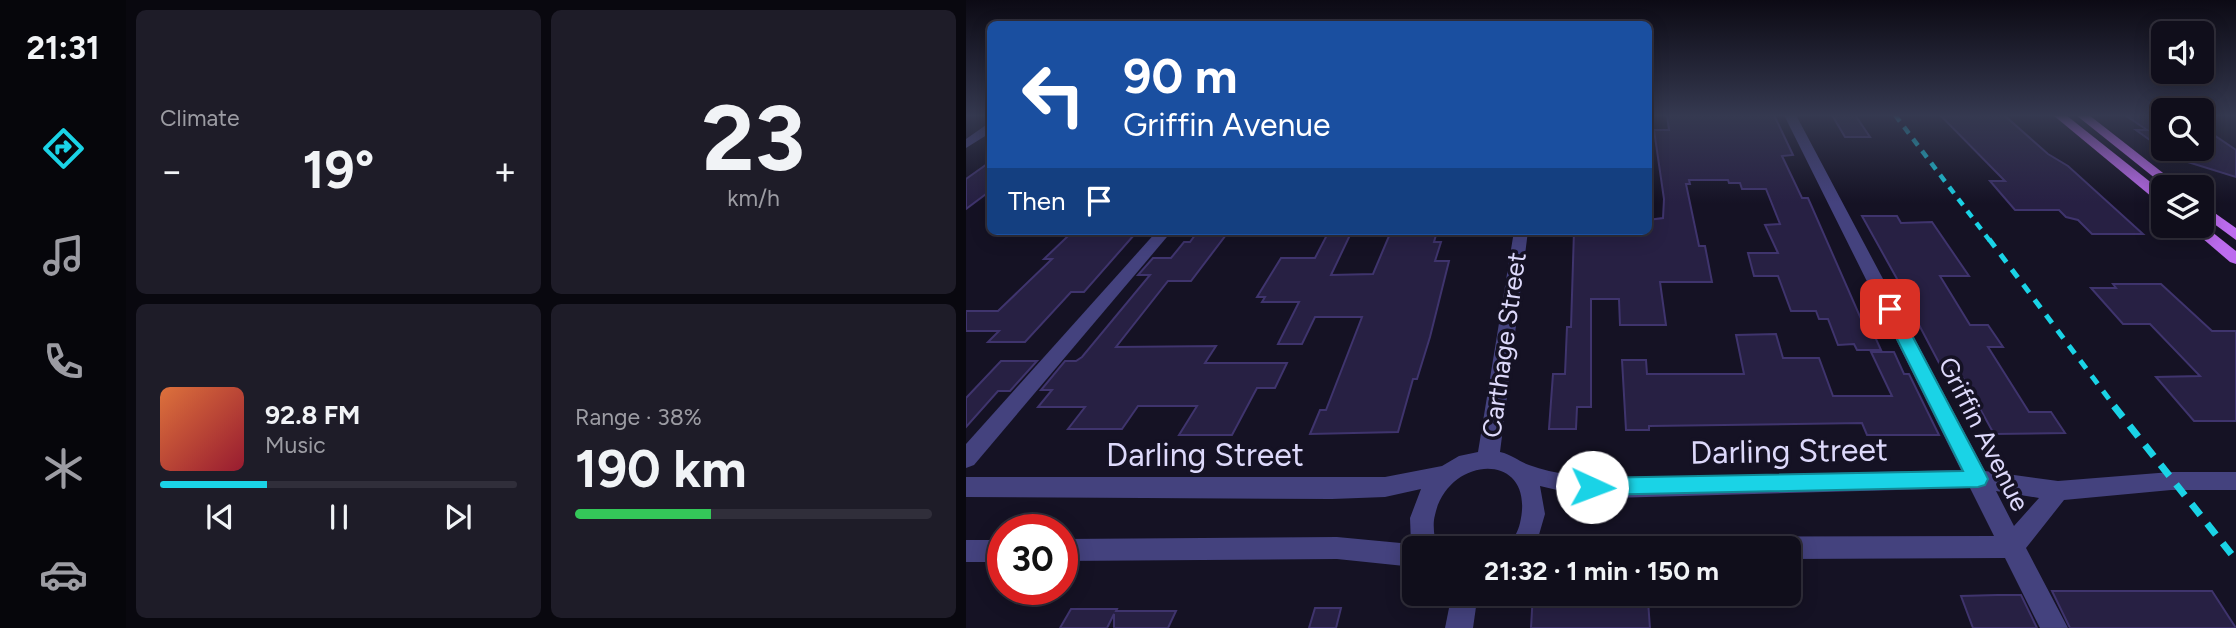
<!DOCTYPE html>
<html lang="en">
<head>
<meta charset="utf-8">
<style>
	:root { --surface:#100e1b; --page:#1e1c28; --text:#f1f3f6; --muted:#9c9ca3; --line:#302e3a; --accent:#1ad3e6 }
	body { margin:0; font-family:Figtree,sans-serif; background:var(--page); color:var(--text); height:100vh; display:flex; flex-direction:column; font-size:26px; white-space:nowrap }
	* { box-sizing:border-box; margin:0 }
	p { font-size:23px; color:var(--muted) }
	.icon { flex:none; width:38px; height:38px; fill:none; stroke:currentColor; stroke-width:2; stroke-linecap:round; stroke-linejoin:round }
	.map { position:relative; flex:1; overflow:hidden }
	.drawer { display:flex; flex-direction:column; gap:10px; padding:10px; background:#09080f; width:840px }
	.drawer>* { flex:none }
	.top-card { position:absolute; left:21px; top:21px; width:665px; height:214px; border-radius:10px; box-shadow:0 4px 18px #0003,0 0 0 2px var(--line); background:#1a4fa0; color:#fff; overflow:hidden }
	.buttons { position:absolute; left:1185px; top:21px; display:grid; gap:14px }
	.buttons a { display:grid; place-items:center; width:63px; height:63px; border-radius:10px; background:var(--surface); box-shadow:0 4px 18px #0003,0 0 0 2px var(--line); font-size:35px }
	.speed { position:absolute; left:21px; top:514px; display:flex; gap:14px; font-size:35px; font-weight:700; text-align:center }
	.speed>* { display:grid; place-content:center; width:91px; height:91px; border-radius:50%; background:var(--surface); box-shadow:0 4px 18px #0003,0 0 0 2px var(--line); line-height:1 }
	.speed .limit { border:10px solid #d22; background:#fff; color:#111 }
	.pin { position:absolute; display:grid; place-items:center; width:60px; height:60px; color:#fff; margin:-30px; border-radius:14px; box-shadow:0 4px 10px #0006 }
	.me { position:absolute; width:77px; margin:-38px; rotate:92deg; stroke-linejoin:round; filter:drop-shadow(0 0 5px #0008) }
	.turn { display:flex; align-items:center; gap:24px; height:147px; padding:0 21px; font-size:32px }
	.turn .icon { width:91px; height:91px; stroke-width:2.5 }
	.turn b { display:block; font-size:49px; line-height:60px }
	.then { display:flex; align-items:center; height:66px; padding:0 21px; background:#0003; gap:14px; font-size:26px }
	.big { font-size:52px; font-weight:700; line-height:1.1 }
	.drawer .card { flex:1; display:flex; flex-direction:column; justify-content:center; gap:10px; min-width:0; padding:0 24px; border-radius:10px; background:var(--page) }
	.drawer .dial { align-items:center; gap:0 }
	.dial b { font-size:91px; line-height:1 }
	.song { display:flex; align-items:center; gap:21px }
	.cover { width:84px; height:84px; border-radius:10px; background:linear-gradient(135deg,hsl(20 70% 55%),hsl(350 70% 35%)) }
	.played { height:7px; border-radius:4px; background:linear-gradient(90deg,var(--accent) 30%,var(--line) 30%) }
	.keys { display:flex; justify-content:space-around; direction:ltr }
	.heat { display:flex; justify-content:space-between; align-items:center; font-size:38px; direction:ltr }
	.charge { height:10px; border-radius:5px; background:linear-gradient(90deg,#34c759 38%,var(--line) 0) }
	.drawer .tiles { flex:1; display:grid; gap:10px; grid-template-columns:repeat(2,1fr) }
	.trip { position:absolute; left:436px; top:536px; width:399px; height:70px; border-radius:10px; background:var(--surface); box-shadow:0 4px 18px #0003,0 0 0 2px var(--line); font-weight:700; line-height:70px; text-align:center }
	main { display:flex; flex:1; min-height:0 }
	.tabs { display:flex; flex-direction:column; width:126px; justify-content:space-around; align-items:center; background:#06060b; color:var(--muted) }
	.tabs .icon { width:49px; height:49px }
	.tabs .current { color:var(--accent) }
	.tabs b { font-size:32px; color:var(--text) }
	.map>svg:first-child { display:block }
	.building { fill:#272043; stroke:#3f346d; stroke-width:2 }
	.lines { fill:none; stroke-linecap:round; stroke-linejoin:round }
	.street { fill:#44427e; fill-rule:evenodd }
	.primary { fill:#bd6cef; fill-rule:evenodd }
	.rail-far2 { stroke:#1ad3e6; stroke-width:4.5; stroke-dasharray:8 7; stroke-linecap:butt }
	.rail-far1 { stroke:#1ad3e6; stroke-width:5; stroke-dasharray:10 9; stroke-linecap:butt }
	.rail { stroke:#1ad3e6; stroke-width:7; stroke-dasharray:14 11; stroke-linecap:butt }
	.route { fill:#1ad3e6; stroke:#118996; stroke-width:2 }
	.labels { text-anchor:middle; stroke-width:7; stroke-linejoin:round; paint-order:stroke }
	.street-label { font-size:26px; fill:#ddd9fb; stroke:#151224 }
	.near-street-label { font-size:32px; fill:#ddd9fb; stroke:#151224 }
</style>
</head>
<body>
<main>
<nav class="tabs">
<b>21:31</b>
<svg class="icon current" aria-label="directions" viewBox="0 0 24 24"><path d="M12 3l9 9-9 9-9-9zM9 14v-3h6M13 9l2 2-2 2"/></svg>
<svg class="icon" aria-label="music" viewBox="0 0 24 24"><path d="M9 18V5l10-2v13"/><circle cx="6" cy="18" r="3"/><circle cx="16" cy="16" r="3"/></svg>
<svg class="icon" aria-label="phone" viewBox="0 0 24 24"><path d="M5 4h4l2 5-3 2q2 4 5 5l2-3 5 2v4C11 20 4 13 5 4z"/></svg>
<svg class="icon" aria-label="climate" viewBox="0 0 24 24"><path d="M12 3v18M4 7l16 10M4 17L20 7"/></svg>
<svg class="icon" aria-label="car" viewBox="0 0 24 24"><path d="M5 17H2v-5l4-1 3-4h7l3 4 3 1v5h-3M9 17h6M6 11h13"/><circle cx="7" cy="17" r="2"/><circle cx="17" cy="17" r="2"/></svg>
</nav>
<section class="drawer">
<div class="tiles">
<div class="card"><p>Climate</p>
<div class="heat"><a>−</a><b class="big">19°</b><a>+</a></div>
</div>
<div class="card dial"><b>23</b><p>km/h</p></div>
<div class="card">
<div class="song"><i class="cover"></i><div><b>92.8 FM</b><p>Music</p></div></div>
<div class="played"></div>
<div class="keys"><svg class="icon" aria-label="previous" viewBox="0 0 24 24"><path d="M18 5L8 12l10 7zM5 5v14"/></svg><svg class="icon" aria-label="pause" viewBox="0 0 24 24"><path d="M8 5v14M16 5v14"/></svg><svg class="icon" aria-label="next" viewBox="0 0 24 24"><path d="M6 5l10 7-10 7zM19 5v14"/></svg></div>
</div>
<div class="card"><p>Range · 38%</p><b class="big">190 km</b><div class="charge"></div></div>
</div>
</section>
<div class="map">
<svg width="1270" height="628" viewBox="0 0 1270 628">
	<rect width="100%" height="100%" fill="#151224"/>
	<g class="building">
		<path d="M701,115H808L827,155L816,156L836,198H842L899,328H905L915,350H891L888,344L872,345L862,319H853L850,311H825L812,276H788L782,253H812L799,225L814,224L800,189H776L774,183H763L762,180H723L724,184H720L733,246H739L746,282H694L700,325H654L653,299H625V407H611L610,429H583L587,374H599L601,327H605L608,231H682V220L697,218L698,199L688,130H703Z"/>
		<path d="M866,115H889L904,137H879Z"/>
		<path d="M1038,115L1082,154L1102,166L1177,234H1126L1112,220L1100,217L1093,210H1049L1024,181H1039L975,116Z"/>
		<path d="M1159,115H1197V149H1236V127L1270,150V177L1209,158L1170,130H1181Z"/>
		<path d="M24,162V191L0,209V179Z"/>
		<path d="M896,216H931L935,223L966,222L1003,276H974L1004,325H1022L1037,347H1022L1063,412H1085L1099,433L1028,434L997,378H981L942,304H945Z"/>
		<path d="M232,231H263L225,281H202L150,347L250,346L239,363H321L309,388H291L266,435H213L231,406H172L156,429H102L119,407H72L86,390H75L99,361H110L116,357L184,275H172L187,258H205L218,242H224Z"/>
		<path d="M362,233H385L365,275L407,274L423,236L470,235L468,242H475L469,261H483L464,337L451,379H447L432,432L344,434L354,410H360L396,317H349L336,344H312L333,302H296L299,297H291L315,258H349Z"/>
		<path d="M168,235L118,292H105L59,342H22L33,331H0V311H32L86,259H78L102,236Z"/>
		<path d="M1147,284H1195L1246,331H1270V421H1228L1190,377L1234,376L1184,324H1157L1125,288H1150Z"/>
		<path d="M810,334L817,358H853L867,396H926L905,352H928L938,374H943L973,435H901L896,423L683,426V430H660L656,360H680L681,374H778L770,335Z"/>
		<path d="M35,361H71L44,391H32L0,427V398Z"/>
		<path d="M1086,591H1246L1270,628H1104Z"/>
		<path d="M567,593H603L602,602L682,601L684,628H565Z"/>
		<path d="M1031,595H1055L1071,628H1007L995,596Z"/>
		<path d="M349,608H375L370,628H343Z"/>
		<path d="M105,609H151L150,611H210L202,628H148V614L141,628H94Z"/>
	</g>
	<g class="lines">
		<g class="street">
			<path d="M818,115H830L1019,471L1092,481L1205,472H1270V490H1205L1098,500L1060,548L1102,628H1074L1039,558L822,559V548H599L602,540L611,537L1028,536L1004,488L645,498L608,494L574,486L579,514L570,545L568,548H543C547,539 552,532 554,523C571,450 482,454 469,515C466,525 469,538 470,548H448V567L371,559L96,561V539L371,537L445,544L444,518L455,489L419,497L366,499L0,497V477H419L476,466L493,456L512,452L548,231H562L534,452C547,455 552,461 563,465C589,475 618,476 645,478L995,470ZM1030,491L1073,498L1048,526Z"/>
			<path d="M20,125H24V133L0,148V139Z"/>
			<path d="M191,231H206L8,465L0,468V444Z"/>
			<rect x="0" y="540" width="37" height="22"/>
			<path d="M486,593H512L507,628H479Z"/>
		</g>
		<g class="primary">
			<path d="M1087,115H1100L1197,192V203L1192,202Z"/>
			<path d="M1110,115H1123L1215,187H1200Z"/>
			<path d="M1236,204L1270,228V240L1236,215Z"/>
			<path d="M1236,224L1270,251V264L1264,262L1222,226Z"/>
		</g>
		<path class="rail-far2" d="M929,115L1024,241"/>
		<path class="rail-far1" d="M1023,239L1149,407"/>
		<path class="rail" d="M1148,406L1270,560"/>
	</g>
	<linearGradient id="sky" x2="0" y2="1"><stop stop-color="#0c0a14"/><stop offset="0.57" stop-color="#353950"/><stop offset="1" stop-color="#353950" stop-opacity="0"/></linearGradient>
	<rect width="1270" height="203" fill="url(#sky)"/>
	<path class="route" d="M924,304L932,309L1019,473L1022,479L1019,485L1012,487L626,495L619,493L616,487L619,481L626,478L997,471L916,309Z"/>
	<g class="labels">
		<g class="street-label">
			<text transform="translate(538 345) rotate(-82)" y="9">Carthage Street</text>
			<text transform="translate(1018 434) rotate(63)" y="9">Griffin Avenue</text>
		</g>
		<g class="near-street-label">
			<text transform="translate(823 451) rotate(-1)" y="11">Darling Street</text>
			<text x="239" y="466">Darling Street</text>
		</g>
	</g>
</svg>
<div class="buttons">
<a><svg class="icon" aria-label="sound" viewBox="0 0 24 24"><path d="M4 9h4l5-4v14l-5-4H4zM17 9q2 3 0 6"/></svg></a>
<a><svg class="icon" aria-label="search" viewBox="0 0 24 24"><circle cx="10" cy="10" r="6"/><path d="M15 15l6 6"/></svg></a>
<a><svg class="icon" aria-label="layers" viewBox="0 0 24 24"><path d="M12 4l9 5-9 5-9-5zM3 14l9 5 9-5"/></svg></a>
</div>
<div class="speed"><div class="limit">30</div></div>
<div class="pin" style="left:924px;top:309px;background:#d93025"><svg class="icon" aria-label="arrive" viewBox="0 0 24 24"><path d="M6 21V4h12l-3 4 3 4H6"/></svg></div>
<svg class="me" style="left:626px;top:487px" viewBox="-20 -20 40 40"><circle r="19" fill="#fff"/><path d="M0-13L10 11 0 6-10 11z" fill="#1ad3e6"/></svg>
<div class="trip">21:32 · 1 min · 150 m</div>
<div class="top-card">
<div class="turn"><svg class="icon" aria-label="left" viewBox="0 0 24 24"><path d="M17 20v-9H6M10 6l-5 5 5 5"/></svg><div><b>90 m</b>Griffin Avenue</div></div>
<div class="then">Then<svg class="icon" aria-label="arrive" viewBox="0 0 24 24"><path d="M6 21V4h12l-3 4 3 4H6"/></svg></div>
</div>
</div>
</main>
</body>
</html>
